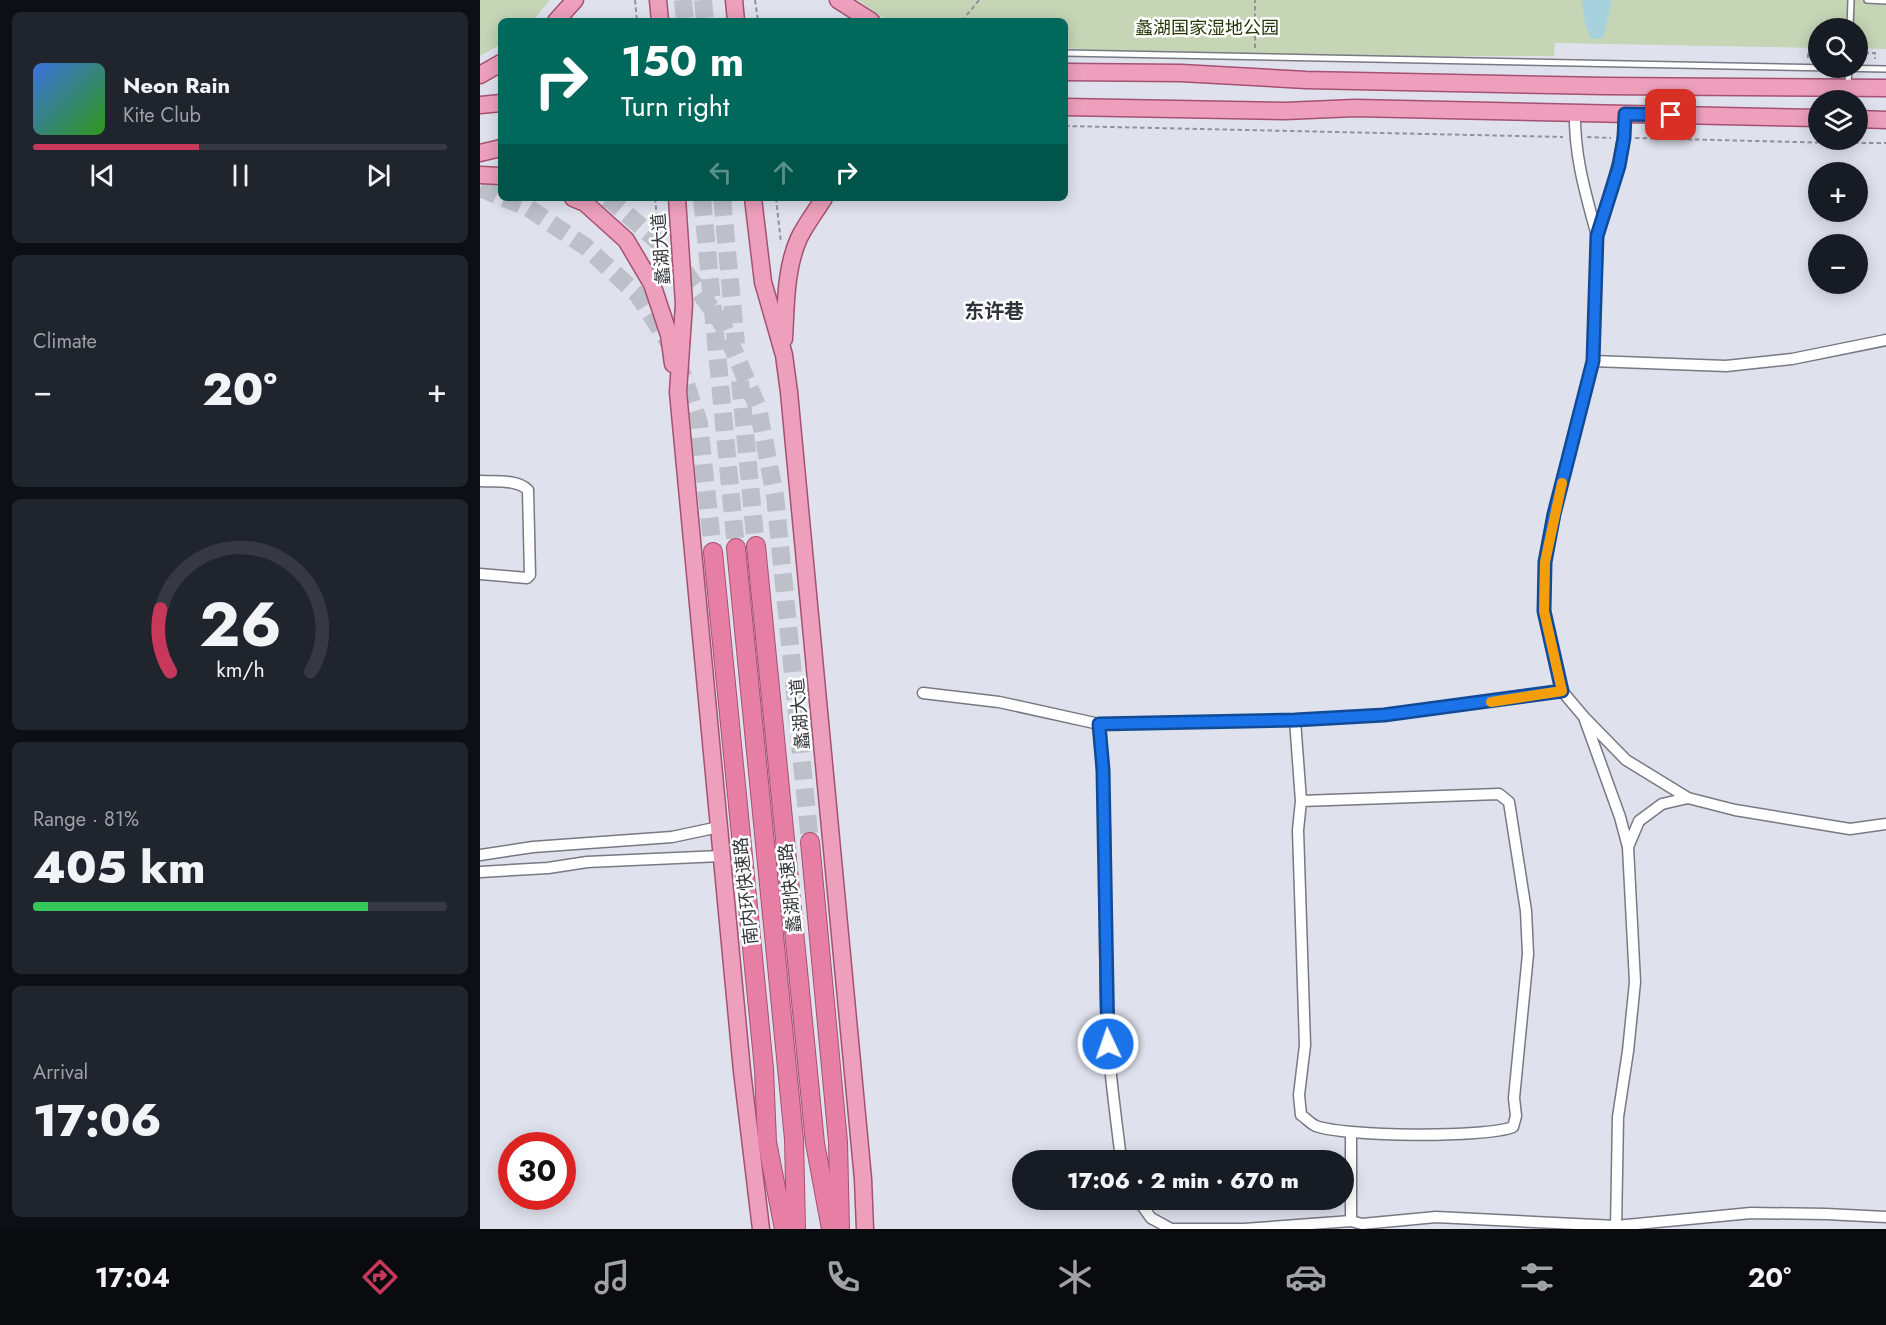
<!DOCTYPE html>
<html lang="en">
<head>
<meta charset="utf-8">
<style>
	:root { --surface:#171b24; --page:#20242c; --text:#f1f3f6; --muted:#9ea1a6; --line:#363941; --accent:#c8385a }
	body { margin:0; font-family:Jost,"Noto Sans SC",sans-serif; background:var(--page); color:var(--text); height:100vh; display:flex; flex-direction:column; font-size:22px; white-space:nowrap }
	* { box-sizing:border-box; margin:0 }
	p { font-size:20px; color:var(--muted) }
	.icon { flex:none; width:33px; height:33px; fill:none; stroke:currentColor; stroke-width:2; stroke-linecap:round; stroke-linejoin:round }
	.map { position:relative; flex:1; overflow:hidden }
	.drawer { display:flex; flex-direction:column; gap:12px; padding:12px; background:#0d0f14; width:480px }
	.drawer>* { flex:none }
	.guide { position:absolute; left:18px; top:18px; width:570px; height:183px; border-radius:9px; box-shadow:0 3px 15px #0003; background:#00695c; color:#fff; overflow:hidden }
	.tools { position:absolute; left:1328px; top:18px; display:grid; gap:12px }
	.tools a { display:grid; place-items:center; width:60px; height:60px; border-radius:50%; background:var(--surface); box-shadow:0 3px 15px #0003; font-size:30px }
	.speed { position:absolute; left:18px; top:1132px; display:flex; gap:12px; font-size:30px; font-weight:700; text-align:center }
	.speed>* { display:grid; place-content:center; width:78px; height:78px; border-radius:50%; background:var(--surface); box-shadow:0 3px 15px #0003; line-height:1 }
	.speed .limit { border:9px solid #d22; background:#fff; color:#111 }
	.pin { position:absolute; display:grid; place-items:center; width:51px; height:51px; color:#fff; margin:-26px; border-radius:12px; box-shadow:0 3px 9px #0006 }
	.me { position:absolute; width:66px; margin:-33px; rotate:357deg; stroke-linejoin:round; filter:drop-shadow(0 0 4px #0008) }
	.turn { display:flex; align-items:center; gap:21px; height:126px; padding:0 24px; font-size:27px }
	.turn .icon { width:78px; height:78px; stroke-width:2.5 }
	.turn b { display:block; font-size:42px; line-height:51px }
	.lanes { display:flex; align-items:center; height:57px; padding:0 24px; background:#0003; justify-content:center; gap:30px; direction:ltr }
	.lanes .off { opacity:.35 }
	.big { font-size:45px; font-weight:800; line-height:1.1 }
	.drawer .card { flex:1; display:flex; flex-direction:column; justify-content:center; gap:9px; min-width:0; padding:0 21px; border-radius:9px; background:var(--page) }
	.drawer .dial { align-items:center; gap:0 }
	.dial svg { height:156px; overflow:visible; fill:none; stroke:var(--line); stroke-width:7; stroke-linecap:round; text-anchor:middle }
	.dial text { fill:var(--text); stroke:none }
	.song { display:flex; align-items:center; gap:18px }
	.cover { width:72px; height:72px; border-radius:9px; background:linear-gradient(135deg,hsl(220 70% 55%),hsl(110 70% 35%)) }
	.played { height:6px; border-radius:3px; background:linear-gradient(90deg,var(--accent) 40%,var(--line) 40%) }
	.keys { display:flex; justify-content:space-around; direction:ltr }
	.heat { display:flex; justify-content:space-between; align-items:center; font-size:33px; direction:ltr }
	.charge { height:9px; border-radius:4px; background:linear-gradient(90deg,#34c759 81%,var(--line) 0) }
	.trip { position:absolute; left:532px; top:1150px; width:342px; height:60px; border-radius:30px; background:var(--surface); box-shadow:0 3px 15px #0003; font-weight:800; line-height:60px; text-align:center }
	.menu { display:flex; height:96px; justify-content:space-around; align-items:center; background:#090b0e; color:var(--muted) }
	.menu .icon { width:42px; height:42px }
	.menu .active { color:var(--accent) }
	.menu b { font-size:27px; color:var(--text) }
	main { display:flex; flex:1; min-height:0 }
	.map>svg:first-child { display:block }
	.green { fill:#c5d5b6 }
	.water { fill:#a8d1de }
	.lines { fill:none; stroke-linecap:round; stroke-linejoin:round }
	.trunk-tunnel { stroke:#bdc0c9; stroke-width:18; stroke-dasharray:18 9; stroke-linecap:butt }
	.service-casing { stroke:#777983; stroke-width:8 }
	.minor-casing { stroke:#777983; stroke-width:13 }
	.primary-casing { stroke:#a55171; stroke-width:19 }
	.trunk-casing { stroke:#a55171; stroke-width:20 }
	.path { stroke:#91939b; stroke-width:2; stroke-dasharray:4.5 3; stroke-linecap:butt }
	.service { stroke:#fff; stroke-width:5 }
	.minor { stroke:#fff; stroke-width:10 }
	.primary { stroke:#ed9fbb; stroke-width:16 }
	.trunk { stroke:#e77fa4; stroke-width:18 }
	.route-casing { stroke:#114b97; stroke-width:15 }
	.route { stroke:#1a73e8; stroke-width:10 }
	.slow { stroke:#f59e0b; stroke-width:10 }
	.labels { text-anchor:middle; stroke-width:5; stroke-linejoin:round; paint-order:stroke }
	.park-label { font-size:18px; fill:#253907; stroke:#fff }
	.street-label { font-size:18px; fill:#36373b; stroke:#fff }
	.neighbourhood-label { font-size:20px; font-weight:bold; fill:#32343c; stroke:#fff }
</style>
</head>
<body>
<main>
<section class="drawer">
<div class="card">
<div class="song"><i class="cover"></i><div><b>Neon Rain</b><p>Kite Club</p></div></div>
<div class="played"></div>
<div class="keys"><svg class="icon" aria-label="previous" viewBox="0 0 24 24"><path d="M18 5L8 12l10 7zM5 5v14"/></svg><svg class="icon" aria-label="pause" viewBox="0 0 24 24"><path d="M8 5v14M16 5v14"/></svg><svg class="icon" aria-label="next" viewBox="0 0 24 24"><path d="M6 5l10 7-10 7zM19 5v14"/></svg></div>
</div>
<div class="card"><p>Climate</p>
<div class="heat"><a>−</a><b class="big">20°</b><a>+</a></div>
</div>
<div class="card dial"><svg viewBox="0 0 100 80">
<path d="M14 69A42 42 0 1 1 86 69"/>
<path d="M14 69A42 42 0 0 1 9 37" stroke="#c8385a"/>
<text x="50" y="56" font-size="32" font-weight="700">26</text>
<text x="50" y="72" font-size="11">km/h</text>
</svg></div>
<div class="card"><p>Range · 81%</p><b class="big">405 km</b><div class="charge"></div></div>
<div class="card"><p>Arrival</p><b class="big">17:06</b></div>
</section>
<div class="map">
<svg width="1406" height="1229" viewBox="0 0 1406 1229">
	<rect width="100%" height="100%" fill="#dfe2ed"/>
	<g class="green">
		<path d="M0,0H70L53,21H21V44L0,56Z"/>
		<path d="M378,0H1406V49L1377,48V28H1338V48L1075,43L1074,56L729,57L585,48V21H415L401,17Z"/>
	</g>
	<path class="water" d="M1102,0H1132L1123,38L1111,39L1105,23Z"/>
	<g class="lines">
		<g class="trunk-tunnel">
			<path d="M203,0L205,21"/>
			<path d="M223,0L225,21"/>
			<path d="M0,188L21,197"/>
			<path d="M24,198L47,207L106,247L158,295L195,352L219,423L233,552"/>
			<path d="M126,198L132,201L193,255L243,325L278,408L295,496L330,842"/>
			<path d="M222,198L256,548"/>
			<path d="M242,198L256,344"/>
			<path d="M260,381L276,546"/>
		</g>
		<g class="service-casing">
			<g id="service">
				<path d="M1387,0L1406,1"/>
				<path d="M1370,28L1371,0"/>
				<path d="M585,53L1406,69"/>
				<path d="M1367,100L1369,68"/>
				<path d="M1365,143V140"/>
			</g>
		</g>
		<g class="minor-casing">
			<g id="minor">
				<path d="M1095,113C1094,156 1106,195 1117,236C1128,195 1144,157 1145,114"/>
				<path d="M1117,236L1113,361L1074,514L1065,562L1064,611L1082,691L1104,717L1146,760L1208,798L1255,810L1370,829L1406,824"/>
				<path d="M1113,361L1246,366L1312,359L1406,340"/>
				<path d="M0,481C15,482 37,479 48,490L50,575L47,578L0,574"/>
				<path d="M443,693L519,702L619,724L815,720L904,715L1082,691"/>
				<path d="M815,720L821,801L818,830L825,1045L819,1095L821,1115C826,1118 831,1124 836,1126C866,1137 1004,1138 1033,1127L1036,1116L1034,1098L1048,954L1046,911L1029,802L1019,794L821,801"/>
				<path d="M1105,720L1140,817L1148,847"/>
				<path d="M619,724C628,816 624,909 626,1002C627,1052 634,1102 640,1151L644,1161"/>
				<path d="M0,855L53,847L192,837L239,827"/>
				<path d="M0,872L68,868L107,862L241,856"/>
				<path d="M871,1133V1221"/>
				<path d="M658,1200L671,1218L691,1229H764L871,1221L882,1224L956,1217L1136,1226L1271,1213L1346,1214L1406,1217"/>
				<path d="M1136,1229L1138,1117L1148,1051L1155,982L1148,847L1159,821L1182,804L1208,798"/>
			</g>
		</g>
		<g class="primary-casing">
			<g id="primary">
				<path d="M178,0L180,21"/>
				<path d="M254,0L256,21"/>
				<path d="M358,0L391,21"/>
				<path d="M76,21L95,0"/>
				<path d="M585,72L701,73L826,80L1124,86L1406,88"/>
				<path d="M0,75L21,63"/>
				<path d="M0,105L21,103"/>
				<path d="M585,107L805,111L875,108L1338,118"/>
				<path d="M1377,119L1406,120"/>
				<path d="M0,153L21,148"/>
				<path d="M0,175L21,176"/>
				<path d="M93,198L105,203L146,240L172,284L189,335L193,364"/>
				<path d="M197,198L204,304L198,392L262,1071L281,1229"/>
				<path d="M273,198L283,282L304,355L309,392L383,1179L385,1229"/>
				<path d="M304,339C306,306 305,269 319,238C326,224 336,211 344,198"/>
			</g>
		</g>
		<g class="trunk-casing">
			<g id="trunk">
				<path d="M276,546L335,1143L351,1229"/>
				<path d="M256,548L314,1139L316,1229"/>
				<path d="M233,552L284,1069L287,1142L304,1229"/>
				<path d="M330,842L358,1142L360,1229"/>
			</g>
		</g>
		<g class="path">
			<path d="M155,0L157,21"/>
			<path d="M275,0L278,21"/>
			<path d="M482,21L499,0"/>
			<path d="M775,48V0"/>
			<path d="M1377,53H1395V59"/>
			<path d="M1328,58V52H1338"/>
			<path d="M585,126L1083,137"/>
			<path d="M1107,137L1131,138"/>
			<path d="M1155,138L1356,143"/>
			<path d="M1374,143H1406"/>
			<path d="M175,198L182,270"/>
			<path d="M296,198L301,243"/>
		</g>
		<use href="#service" class="service"/>
		<use href="#minor" class="minor"/>
		<use href="#primary" class="primary"/>
		<use href="#trunk" class="trunk"/>
	</g>
	<g class="lines">
		<g class="route-casing">
			<path id="route" d="M628,1044L623,770L619,724L815,720L904,715L1082,691L1064,611L1065,562L1074,514L1113,361L1117,236L1139,166L1144,138L1145,114L1191,115"/>
		</g>
		<use href="#route" class="route"/>
		<path class="slow" d="M1011,702L1082,691L1064,611L1065,562L1082,483"/>
	</g>
	<g class="labels">
		<g class="park-label">
			<text x="727" y="34">蠡湖国家湿地公园</text>
		</g>
		<g class="street-label">
			<text transform="translate(181 249) rotate(-94)" y="6">蠡湖大道</text>
			<text transform="translate(320 714) rotate(-95)" y="6">蠡湖大道</text>
			<text transform="translate(310 888) rotate(-96)" y="6">蠡湖快速路</text>
			<text transform="translate(266 891) rotate(-96)" y="6">南内环快速路</text>
		</g>
		<g class="neighbourhood-label">
			<text x="514" y="318">东许巷</text>
		</g>
	</g>
</svg>
<div class="tools">
<a><svg class="icon" aria-label="search" viewBox="0 0 24 24"><circle cx="10" cy="10" r="6"/><path d="M15 15l6 6"/></svg></a>
<a><svg class="icon" aria-label="layers" viewBox="0 0 24 24"><path d="M12 4l9 5-9 5-9-5zM3 14l9 5 9-5"/></svg></a>
<a>+</a>
<a>−</a>
</div>
<div class="speed"><div class="limit">30</div></div>
<div class="pin" style="left:1191px;top:115px;background:#d93025"><svg class="icon" aria-label="arrive" viewBox="0 0 24 24"><path d="M6 21V4h12l-3 4 3 4H6"/></svg></div>
<svg class="me" style="left:628px;top:1044px" viewBox="-20 -20 40 40"><circle r="17" fill="#1a73e8" stroke="#fff" stroke-width="3"/><path d="M0-11L8 9 0 5-8 9z" fill="#fff"/></svg>
<div class="trip">17:06 · 2 min · 670 m</div>
<div class="guide">
<div class="turn"><svg class="icon" aria-label="right" viewBox="0 0 24 24"><path d="M7 20v-9h11M14 6l5 5-5 5"/></svg><div><b>150 m</b>Turn right</div></div>
<div class="lanes"><svg class="icon off" aria-label="left" viewBox="0 0 24 24"><path d="M17 20v-9H6M10 6l-5 5 5 5"/></svg><svg class="icon off" aria-label="ahead" viewBox="0 0 24 24"><path d="M12 20V5M6 11l6-6 6 6"/></svg><svg class="icon" aria-label="right" viewBox="0 0 24 24"><path d="M7 20v-9h11M14 6l5 5-5 5"/></svg></div>
</div>
</div>
</main>
<nav class="menu">
<b>17:04</b>
<svg class="icon active" aria-label="directions" viewBox="0 0 24 24"><path d="M12 3l9 9-9 9-9-9zM9 14v-3h6M13 9l2 2-2 2"/></svg>
<svg class="icon" aria-label="music" viewBox="0 0 24 24"><path d="M9 18V5l10-2v13"/><circle cx="6" cy="18" r="3"/><circle cx="16" cy="16" r="3"/></svg>
<svg class="icon" aria-label="phone" viewBox="0 0 24 24"><path d="M5 4h4l2 5-3 2q2 4 5 5l2-3 5 2v4C11 20 4 13 5 4z"/></svg>
<svg class="icon" aria-label="climate" viewBox="0 0 24 24"><path d="M12 3v18M4 7l16 10M4 17L20 7"/></svg>
<svg class="icon" aria-label="car" viewBox="0 0 24 24"><path d="M5 17H2v-5l4-1 3-4h7l3 4 3 1v5h-3M9 17h6M6 11h13"/><circle cx="7" cy="17" r="2"/><circle cx="17" cy="17" r="2"/></svg>
<svg class="icon" aria-label="filters" viewBox="0 0 24 24"><path d="M4 7h16M4 17h16"/><circle cx="9" cy="7" r="2"/><circle cx="15" cy="17" r="2"/></svg>
<b>20°</b>
</nav>
</body>
</html>
